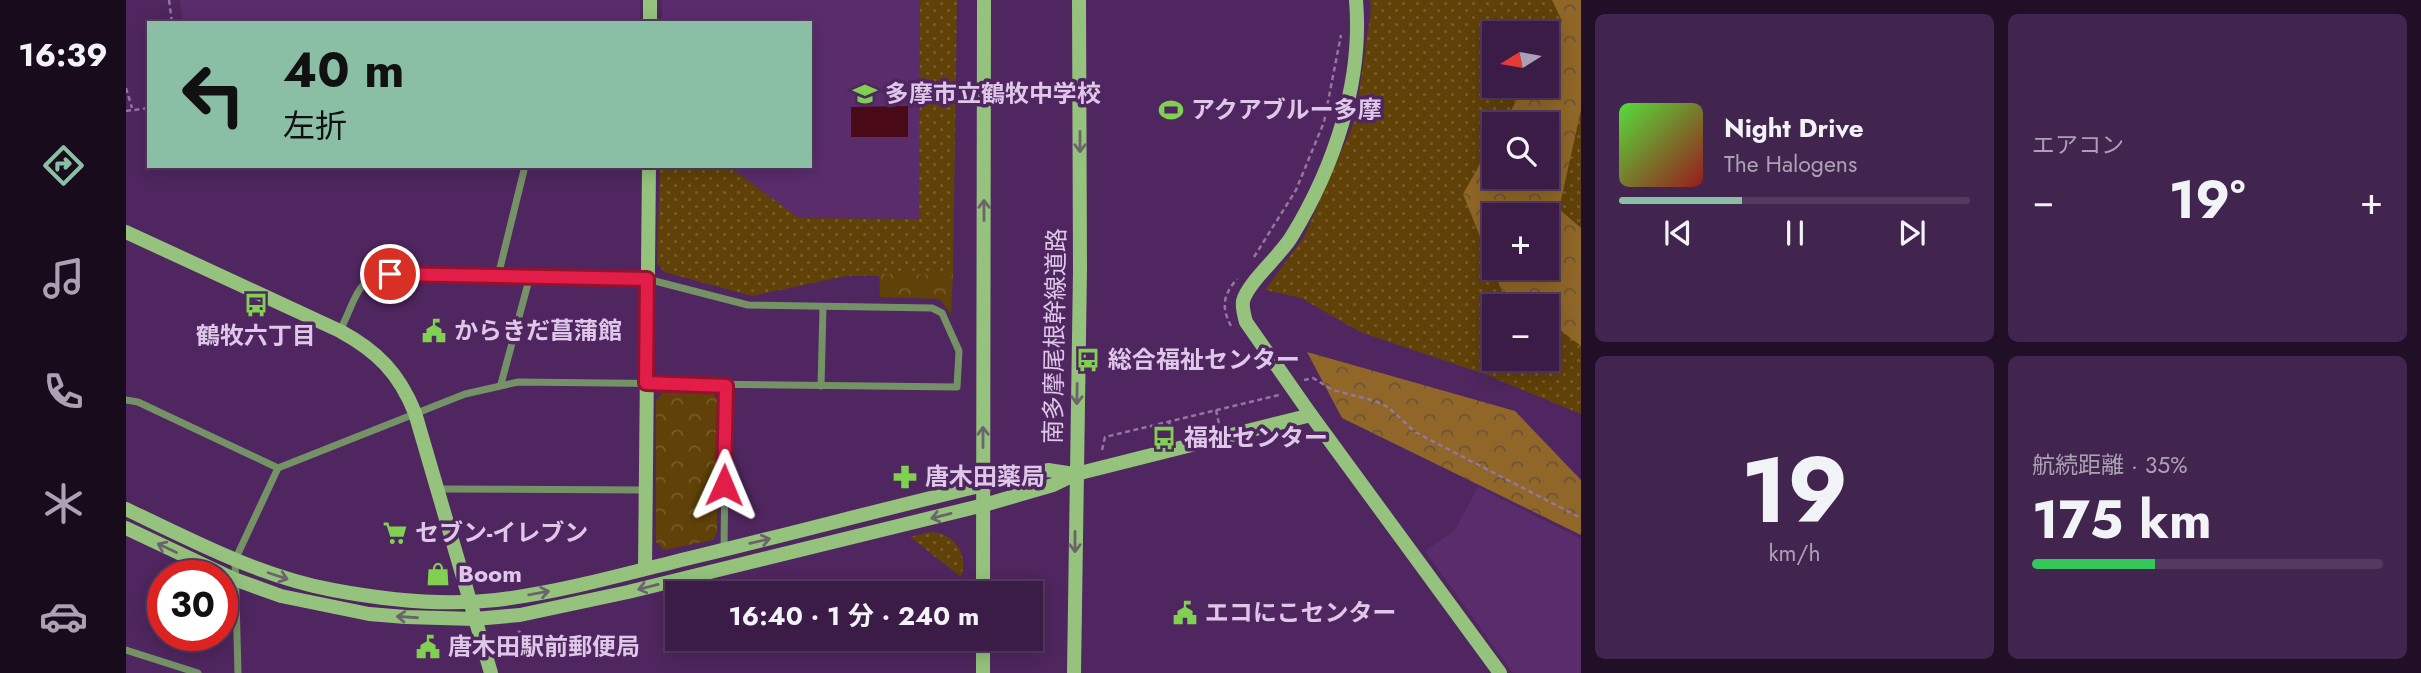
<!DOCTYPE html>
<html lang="ja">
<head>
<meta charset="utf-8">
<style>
	:root { --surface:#3b1c47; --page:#42254e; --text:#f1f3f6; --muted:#aca1b4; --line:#543a60; --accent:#8abfa5 }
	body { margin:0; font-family:Jost,"Noto Sans JP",sans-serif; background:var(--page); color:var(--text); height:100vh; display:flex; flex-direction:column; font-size:26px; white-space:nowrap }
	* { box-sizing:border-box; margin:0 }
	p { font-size:23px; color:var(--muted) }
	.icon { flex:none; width:38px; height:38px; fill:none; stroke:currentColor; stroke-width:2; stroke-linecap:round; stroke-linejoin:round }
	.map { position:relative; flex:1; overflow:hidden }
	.side { display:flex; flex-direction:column; gap:14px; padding:14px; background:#200f27; width:840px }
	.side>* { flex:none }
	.banner { position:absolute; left:21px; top:21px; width:665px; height:147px; border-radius:0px; box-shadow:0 4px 18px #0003,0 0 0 2px var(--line); background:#8abfa5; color:#111; overflow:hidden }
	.needle { width:46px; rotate:259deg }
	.tools { position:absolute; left:1356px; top:21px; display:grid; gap:14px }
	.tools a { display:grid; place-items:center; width:77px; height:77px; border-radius:0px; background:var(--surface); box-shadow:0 4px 18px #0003,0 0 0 2px var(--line); font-size:35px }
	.speed { position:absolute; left:21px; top:560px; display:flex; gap:14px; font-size:35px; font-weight:700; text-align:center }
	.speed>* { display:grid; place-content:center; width:91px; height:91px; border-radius:50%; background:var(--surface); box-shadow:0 4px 18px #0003,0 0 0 2px var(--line); line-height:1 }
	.speed .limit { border:10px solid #d22; background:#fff; color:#111 }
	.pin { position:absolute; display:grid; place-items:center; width:60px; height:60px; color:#fff; margin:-30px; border:4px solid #fff; border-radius:50%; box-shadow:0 2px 7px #0007 }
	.me { position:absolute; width:77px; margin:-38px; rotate:1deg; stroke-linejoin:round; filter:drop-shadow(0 0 5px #0008) }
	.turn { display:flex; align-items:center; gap:24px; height:147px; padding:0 21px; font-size:32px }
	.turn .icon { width:91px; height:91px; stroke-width:2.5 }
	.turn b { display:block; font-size:49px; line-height:60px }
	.big { font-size:52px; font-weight:700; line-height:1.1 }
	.side .widget { flex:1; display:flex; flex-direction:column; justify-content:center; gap:10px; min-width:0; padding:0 24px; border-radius:10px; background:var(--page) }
	.side .dial { align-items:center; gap:0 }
	.dial b { font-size:91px; line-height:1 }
	.song { display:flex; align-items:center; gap:21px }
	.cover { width:84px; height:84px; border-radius:10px; background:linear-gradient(135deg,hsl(110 70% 55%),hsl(0 70% 35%)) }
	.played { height:7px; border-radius:4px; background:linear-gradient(90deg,var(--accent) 35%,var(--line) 35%) }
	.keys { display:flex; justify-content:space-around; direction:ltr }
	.heat { display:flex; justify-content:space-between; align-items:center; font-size:38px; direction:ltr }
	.charge { height:10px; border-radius:5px; background:linear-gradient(90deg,#34c759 35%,var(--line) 0) }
	.side .tiles { flex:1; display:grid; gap:14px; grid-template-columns:repeat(2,1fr) }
	.trip { position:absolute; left:539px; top:581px; width:378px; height:70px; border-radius:0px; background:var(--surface); box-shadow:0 4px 18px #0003,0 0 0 2px var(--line); font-weight:700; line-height:70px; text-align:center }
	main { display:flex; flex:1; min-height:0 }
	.menu { display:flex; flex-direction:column; width:126px; justify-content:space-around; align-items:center; background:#180b1c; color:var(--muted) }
	.menu .icon { width:49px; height:49px }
	.menu .current { color:var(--accent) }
	.menu b { font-size:32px; color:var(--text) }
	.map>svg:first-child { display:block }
	.built { fill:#5a2c6c }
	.grass { fill:url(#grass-dots); fill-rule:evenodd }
	.forest { fill:url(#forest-crowns); fill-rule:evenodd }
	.park { fill:url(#park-crowns) }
	.water { fill:#4a0916 }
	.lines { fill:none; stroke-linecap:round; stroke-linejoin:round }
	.path { stroke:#9575a2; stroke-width:2.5; stroke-dasharray:5 3.5; stroke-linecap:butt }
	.street { stroke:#759267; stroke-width:7 }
	.secondary { stroke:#95c37d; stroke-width:14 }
	.oneway { stroke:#6b656b }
	.route-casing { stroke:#92132f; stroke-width:18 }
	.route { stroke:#e11d48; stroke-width:12 }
	.labels { text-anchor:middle; stroke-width:7; stroke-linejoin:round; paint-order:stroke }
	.poi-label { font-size:24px; font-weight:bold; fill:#dfc7e9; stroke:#4f265f; text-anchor:start }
	.street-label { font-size:24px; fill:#dfc7e9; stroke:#4f265f }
</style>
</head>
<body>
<main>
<nav class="menu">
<b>16:39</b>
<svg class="icon current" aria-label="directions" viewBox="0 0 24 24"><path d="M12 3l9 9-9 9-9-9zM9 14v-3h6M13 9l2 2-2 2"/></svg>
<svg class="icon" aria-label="music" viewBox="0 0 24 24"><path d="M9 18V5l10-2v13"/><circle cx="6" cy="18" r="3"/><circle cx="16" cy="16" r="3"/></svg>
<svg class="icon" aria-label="phone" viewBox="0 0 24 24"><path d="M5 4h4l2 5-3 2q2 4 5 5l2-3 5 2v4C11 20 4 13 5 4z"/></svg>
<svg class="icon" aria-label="climate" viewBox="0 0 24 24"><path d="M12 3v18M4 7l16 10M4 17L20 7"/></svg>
<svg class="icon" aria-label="car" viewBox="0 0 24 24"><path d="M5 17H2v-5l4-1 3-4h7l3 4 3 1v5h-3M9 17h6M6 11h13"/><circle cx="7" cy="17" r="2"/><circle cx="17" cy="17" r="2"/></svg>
</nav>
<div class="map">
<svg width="1455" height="673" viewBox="0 0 1455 673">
	<defs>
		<pattern id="grass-dots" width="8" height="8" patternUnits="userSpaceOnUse" patternTransform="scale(1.75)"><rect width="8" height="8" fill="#604108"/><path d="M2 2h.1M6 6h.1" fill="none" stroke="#765b2c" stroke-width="1.8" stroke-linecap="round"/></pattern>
		<pattern id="forest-crowns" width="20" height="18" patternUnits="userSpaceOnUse" patternTransform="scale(1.75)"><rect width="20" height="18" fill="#906728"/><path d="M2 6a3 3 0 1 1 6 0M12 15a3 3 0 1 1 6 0" fill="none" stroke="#6d5436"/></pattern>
		<pattern id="park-crowns" width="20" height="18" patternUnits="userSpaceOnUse" patternTransform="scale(1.75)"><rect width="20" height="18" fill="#604108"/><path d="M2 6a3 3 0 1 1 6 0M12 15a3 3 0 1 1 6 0" fill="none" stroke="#765b2c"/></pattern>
	</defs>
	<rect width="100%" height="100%" fill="#4f265f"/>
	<g class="built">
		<path d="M54,0H514V23H57Z"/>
		<path d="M536,0H794V219L673,218L602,166H684V23H536Z"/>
		<path d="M1352,487L1455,539V673H1387L1299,551L1329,530Z"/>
	</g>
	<g class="grass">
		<path d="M794,0H831L827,275L720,276L626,296L538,272L531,263L534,166H602L673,218L793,219Z"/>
		<path d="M1244,0H1455V414L1358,374L1234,332L1175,298L1139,290L1178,237L1229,120L1245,10ZM1368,33H1421V86H1368ZM1368,124H1421V177H1368ZM1368,215H1421V268H1368ZM1368,306H1421V359H1368Z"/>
		<path d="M803,532C828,532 843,554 835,577L784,537Z"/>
	</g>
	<g class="forest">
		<path d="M1426,0H1455V110L1433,209L1455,228V346L1421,320V306H1398L1377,294L1337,194L1368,139V177H1421V124H1377L1399,86H1421V48L1436,21ZM1368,215H1421V268H1368Z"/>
		<path d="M1181,352L1389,411L1455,480V535L1216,418Z"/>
	</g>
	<g class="park">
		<path d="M753,274L827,275L825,315L814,299L754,297Z"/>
		<path d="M538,391L586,392L592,401L591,532L587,540L538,550L530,542V400Z"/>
	</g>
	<path class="water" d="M782,106V137H725V107Z"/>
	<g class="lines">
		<g class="path">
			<path d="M43,0L46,23"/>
			<path d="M0,88L6,108"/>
			<path d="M0,111L23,108"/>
			<path d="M1128,257L1170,190L1198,122L1215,35"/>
			<path d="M1105,326C1095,307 1097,295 1111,279"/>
			<path d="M1178,380L1187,378L1207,390L1249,401L1262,407L1289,432L1455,518"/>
			<path d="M1090,410L1093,424"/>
			<path d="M1043,422L1046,433"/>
			<path d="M976,450L979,437L1153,395"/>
			<path d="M392,631L409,642"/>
			<path d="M390,635L406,647"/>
			<path d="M387,640L404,651"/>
		</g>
		<g class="street">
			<path d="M372,276L399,166"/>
			<path d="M375,384L404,276"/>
			<path d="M695,386L697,307"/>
			<path d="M0,400L12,402L152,468L339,394L392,382L831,387L833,351L816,313L806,308L622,305L521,279L264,274C228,277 230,302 214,330"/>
			<path d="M313,489L519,490"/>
			<path d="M598,549L600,386"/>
			<path d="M0,650L72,673"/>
			<path d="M112,673L109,560L152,468"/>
		</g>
		<g class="secondary">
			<path d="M1230,0C1237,82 1208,167 1166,236C1155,255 1122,282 1117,301C1116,308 1118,315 1120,322L1185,415L1374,673"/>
			<path d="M524,23V0"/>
			<path d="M0,232L214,331C251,351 273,373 289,413L365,673"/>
			<path d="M0,509C67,541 133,576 207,590C260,600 316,606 370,600C438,592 505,572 572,556C689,528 805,496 922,470L948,474"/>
			<path d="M0,528L108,579L155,596L243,614L280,617L349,619L394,615L502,592L858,505L927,485L950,474L1185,415"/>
			<path d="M519,568L523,166"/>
			<path d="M857,593L858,0"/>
			<path d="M857,673V639"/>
			<path d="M948,673L954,270L953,0"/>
		</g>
	</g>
	<defs><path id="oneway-shaft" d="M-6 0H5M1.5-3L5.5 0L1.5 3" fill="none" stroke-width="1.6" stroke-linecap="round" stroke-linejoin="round" transform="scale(1.75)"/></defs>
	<g class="oneway">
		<use href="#oneway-shaft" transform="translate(954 142) rotate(90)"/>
		<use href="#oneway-shaft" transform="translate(858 210) rotate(-90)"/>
		<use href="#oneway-shaft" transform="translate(951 394) rotate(91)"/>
		<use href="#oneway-shaft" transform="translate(857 437) rotate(-90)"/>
		<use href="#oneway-shaft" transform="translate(815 516) rotate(166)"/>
		<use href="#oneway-shaft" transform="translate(634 541) rotate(-13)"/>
		<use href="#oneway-shaft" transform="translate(949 542) rotate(90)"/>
		<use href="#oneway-shaft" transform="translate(41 548) rotate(-155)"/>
		<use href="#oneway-shaft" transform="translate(152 576) rotate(18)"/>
		<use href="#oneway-shaft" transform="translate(522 587) rotate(166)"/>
		<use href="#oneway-shaft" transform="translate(413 593) rotate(-10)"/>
		<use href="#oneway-shaft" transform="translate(281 617) rotate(-176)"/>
	</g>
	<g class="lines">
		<g class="route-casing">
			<path id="route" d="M264,274L521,279L520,383L600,386L598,485"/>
		</g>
		<use href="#route" class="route"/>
	</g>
	<defs>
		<g id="school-bare" transform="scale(1.89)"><path d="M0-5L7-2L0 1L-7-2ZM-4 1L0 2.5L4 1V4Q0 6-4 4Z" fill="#80d051" stroke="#4f265f" stroke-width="2.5" paint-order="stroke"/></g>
		<g id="stadium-bare" transform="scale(1.89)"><path d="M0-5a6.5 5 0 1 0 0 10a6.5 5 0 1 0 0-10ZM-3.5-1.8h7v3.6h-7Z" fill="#80d051" stroke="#4f265f" stroke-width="2.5" paint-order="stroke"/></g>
		<g id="bus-bare" transform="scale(1.89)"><path d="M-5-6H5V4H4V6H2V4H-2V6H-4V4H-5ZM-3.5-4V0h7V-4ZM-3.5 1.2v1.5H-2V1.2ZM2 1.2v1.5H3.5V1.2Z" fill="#80d051" stroke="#4f265f" stroke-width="2.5" paint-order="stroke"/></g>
		<g id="civic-bare" transform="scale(1.89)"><path d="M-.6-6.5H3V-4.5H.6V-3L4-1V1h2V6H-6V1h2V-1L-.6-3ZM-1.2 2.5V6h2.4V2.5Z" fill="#80d051" stroke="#4f265f" stroke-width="2.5" paint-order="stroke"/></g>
		<g id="pharmacy-bare" transform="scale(1.89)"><path d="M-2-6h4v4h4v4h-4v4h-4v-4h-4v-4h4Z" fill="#80d051" stroke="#4f265f" stroke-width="2.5" paint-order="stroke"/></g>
		<g id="supermarket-bare" transform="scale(1.89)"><path d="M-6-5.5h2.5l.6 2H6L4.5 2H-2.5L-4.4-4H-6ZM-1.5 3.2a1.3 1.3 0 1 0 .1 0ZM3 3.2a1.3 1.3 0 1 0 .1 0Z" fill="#80d051" stroke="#4f265f" stroke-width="2.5" paint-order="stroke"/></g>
		<g id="shop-bare" transform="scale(1.89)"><path d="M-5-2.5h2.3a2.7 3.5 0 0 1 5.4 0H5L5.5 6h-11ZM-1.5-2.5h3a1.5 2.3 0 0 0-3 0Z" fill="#80d051" stroke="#4f265f" stroke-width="2.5" paint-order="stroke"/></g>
	</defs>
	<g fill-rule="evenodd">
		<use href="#school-bare" x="739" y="94"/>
		<use href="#stadium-bare" x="1045" y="110"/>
		<use href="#bus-bare" x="130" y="305"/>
		<use href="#civic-bare" x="308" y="331"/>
		<use href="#bus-bare" x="962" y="360"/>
		<use href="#bus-bare" x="1038" y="438"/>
		<use href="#pharmacy-bare" x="779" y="477"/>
		<use href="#supermarket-bare" x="269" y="533"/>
		<use href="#shop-bare" x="312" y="574"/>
		<use href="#civic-bare" x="1059" y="613"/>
		<use href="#civic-bare" x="302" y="647"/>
	</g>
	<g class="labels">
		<g class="poi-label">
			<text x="759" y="102">多摩市立鶴牧中学校</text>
			<text x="1065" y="118">アクアブルー多摩</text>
			<text x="328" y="339">からきだ菖蒲館</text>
			<text x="130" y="344" text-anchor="middle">鶴牧六丁目</text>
			<text x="982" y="368">総合福祉センター</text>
			<text x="1058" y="446">福祉センター</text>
			<text x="799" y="485">唐木田薬局</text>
			<text x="289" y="541">セブン-イレブン</text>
			<text x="332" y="582">Boom</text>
			<text x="1079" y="621">エコにこセンター</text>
			<text x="322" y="655">唐木田駅前郵便局</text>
		</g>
		<g class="street-label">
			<text transform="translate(929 336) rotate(-89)" y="8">南多摩尾根幹線道路</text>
		</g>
	</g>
</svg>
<div class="tools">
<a><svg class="needle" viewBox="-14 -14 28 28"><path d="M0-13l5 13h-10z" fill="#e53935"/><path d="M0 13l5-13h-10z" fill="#aca1b4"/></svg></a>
<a><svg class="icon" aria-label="search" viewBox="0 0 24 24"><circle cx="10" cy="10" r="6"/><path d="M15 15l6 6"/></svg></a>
<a>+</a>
<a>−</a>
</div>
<div class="speed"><div class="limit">30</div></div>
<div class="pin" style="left:264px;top:274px;background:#d93025"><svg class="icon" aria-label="arrive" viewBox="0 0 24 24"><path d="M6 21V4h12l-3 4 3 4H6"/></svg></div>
<svg class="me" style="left:598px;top:485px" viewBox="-20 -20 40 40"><path d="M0-17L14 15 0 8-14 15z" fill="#e11d48" stroke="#fff" stroke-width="4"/></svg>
<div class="trip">16:40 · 1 分 · 240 m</div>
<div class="banner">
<div class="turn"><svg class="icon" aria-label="left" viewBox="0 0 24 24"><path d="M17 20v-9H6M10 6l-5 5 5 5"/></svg><div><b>40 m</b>左折</div></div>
</div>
</div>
<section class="side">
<div class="tiles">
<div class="widget">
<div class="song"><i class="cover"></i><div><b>Night Drive</b><p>The Halogens</p></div></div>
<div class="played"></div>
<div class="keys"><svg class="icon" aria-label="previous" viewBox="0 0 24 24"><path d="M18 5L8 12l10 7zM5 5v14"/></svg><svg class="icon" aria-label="pause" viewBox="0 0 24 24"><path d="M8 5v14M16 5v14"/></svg><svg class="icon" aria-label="next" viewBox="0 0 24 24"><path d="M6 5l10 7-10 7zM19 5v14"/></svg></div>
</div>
<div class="widget"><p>エアコン</p>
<div class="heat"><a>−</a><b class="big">19°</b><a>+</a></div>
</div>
<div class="widget dial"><b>19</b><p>km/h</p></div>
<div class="widget"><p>航続距離 · 35%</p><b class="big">175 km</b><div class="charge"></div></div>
</div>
</section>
</main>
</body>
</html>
